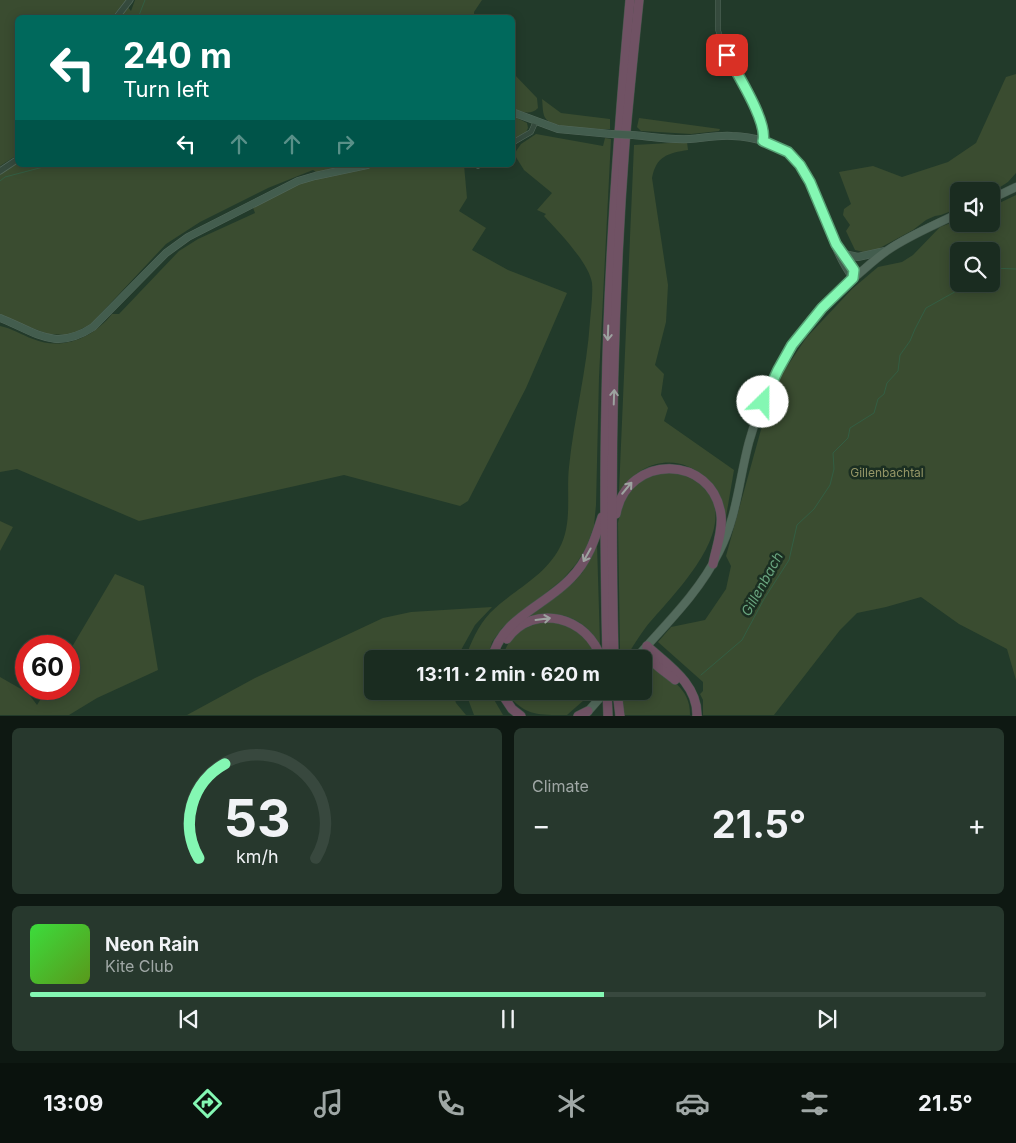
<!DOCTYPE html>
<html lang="en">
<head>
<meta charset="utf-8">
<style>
	:root { --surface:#1a2c20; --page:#27382d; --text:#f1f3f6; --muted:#9fa7a5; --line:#38483e; --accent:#84f7b3 }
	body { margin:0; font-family:Inter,sans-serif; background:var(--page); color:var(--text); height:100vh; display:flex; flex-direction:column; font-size:19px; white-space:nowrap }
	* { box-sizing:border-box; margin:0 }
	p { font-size:16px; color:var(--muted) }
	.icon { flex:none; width:28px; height:28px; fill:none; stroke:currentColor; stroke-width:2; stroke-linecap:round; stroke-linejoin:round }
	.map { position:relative; height:716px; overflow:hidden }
	.side { display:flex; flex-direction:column; gap:12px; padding:12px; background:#0e1812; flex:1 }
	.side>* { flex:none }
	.hud { position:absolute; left:15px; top:15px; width:500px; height:152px; border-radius:8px; box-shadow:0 2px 12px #0003,0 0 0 1px var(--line); background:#00695c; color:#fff; overflow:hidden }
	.buttons { position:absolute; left:950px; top:182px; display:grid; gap:10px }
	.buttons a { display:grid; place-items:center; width:50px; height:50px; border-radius:8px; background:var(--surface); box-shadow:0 2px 12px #0003,0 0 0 1px var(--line); font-size:25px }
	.speed { position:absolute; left:15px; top:635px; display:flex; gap:10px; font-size:25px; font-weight:700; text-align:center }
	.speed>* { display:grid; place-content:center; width:65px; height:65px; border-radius:50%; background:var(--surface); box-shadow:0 2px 12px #0003,0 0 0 1px var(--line); line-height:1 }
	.speed .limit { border:8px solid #d22; background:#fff; color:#111 }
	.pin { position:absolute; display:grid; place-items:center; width:42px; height:42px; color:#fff; margin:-21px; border-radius:10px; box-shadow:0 2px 8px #0006 }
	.me { position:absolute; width:55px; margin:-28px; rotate:23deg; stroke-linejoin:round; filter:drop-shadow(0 0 4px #0008) }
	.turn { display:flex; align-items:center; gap:18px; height:105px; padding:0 25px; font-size:22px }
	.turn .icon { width:65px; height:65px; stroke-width:2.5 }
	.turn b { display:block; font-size:35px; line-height:42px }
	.lanes { display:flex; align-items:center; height:48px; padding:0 25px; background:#0003; justify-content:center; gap:25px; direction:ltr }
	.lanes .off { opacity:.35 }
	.big { font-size:38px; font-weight:700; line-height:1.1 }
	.side .card { flex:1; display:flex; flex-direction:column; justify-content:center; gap:8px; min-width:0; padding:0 18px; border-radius:8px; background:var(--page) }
	.side .dial { align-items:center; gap:0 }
	.dial svg { height:130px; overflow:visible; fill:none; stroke:var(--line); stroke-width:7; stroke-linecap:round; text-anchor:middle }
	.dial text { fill:var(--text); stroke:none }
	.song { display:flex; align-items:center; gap:15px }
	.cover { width:60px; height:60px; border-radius:8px; background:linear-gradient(135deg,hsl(120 70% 55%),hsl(90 70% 35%)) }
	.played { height:5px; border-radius:2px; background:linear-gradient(90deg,var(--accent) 60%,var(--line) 60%) }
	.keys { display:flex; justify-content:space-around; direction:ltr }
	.heat { display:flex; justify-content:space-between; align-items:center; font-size:28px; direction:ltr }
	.side .tiles { flex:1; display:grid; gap:12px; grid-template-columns:1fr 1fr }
	.card:last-child { grid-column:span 2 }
	.trip { position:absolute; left:364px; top:650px; width:288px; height:50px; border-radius:8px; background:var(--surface); box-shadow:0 2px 12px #0003,0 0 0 1px var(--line); font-weight:700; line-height:50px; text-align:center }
	.tab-bar { display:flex; height:80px; justify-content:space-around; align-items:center; background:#0a120d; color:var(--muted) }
	.tab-bar .icon { width:35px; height:35px }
	.tab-bar .active { color:var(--accent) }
	.tab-bar b { font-size:22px; color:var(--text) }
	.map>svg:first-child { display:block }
	.green { fill:#3a4c30; fill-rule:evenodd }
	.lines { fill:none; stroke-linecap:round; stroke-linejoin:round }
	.stream { stroke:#335e43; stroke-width:1 }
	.minor-casing { stroke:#53685b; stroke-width:5.5 }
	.tertiary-casing { stroke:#53685b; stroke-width:7 }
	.secondary-casing { stroke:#53685b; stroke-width:8 }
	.primary-casing { stroke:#425649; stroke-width:9 }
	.motorway-casing { stroke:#405548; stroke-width:10 }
	.minor { stroke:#354a3d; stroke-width:4.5 }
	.tertiary { stroke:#354a3d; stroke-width:5.5 }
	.secondary { stroke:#435d4e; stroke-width:7 }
	.primary { stroke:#536a5c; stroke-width:8 }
	.motorway { stroke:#705264; stroke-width:9 }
	.secondary-bridge-casing { stroke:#53685b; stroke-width:8; stroke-linecap:butt }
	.secondary-bridge { stroke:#435d4e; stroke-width:7 }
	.oneway { stroke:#9da3a0 }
	.route-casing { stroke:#56a174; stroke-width:12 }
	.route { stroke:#84f7b3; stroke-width:9 }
	.labels { text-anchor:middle; stroke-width:5; stroke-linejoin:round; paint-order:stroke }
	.park-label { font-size:12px; fill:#969767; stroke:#1b2f22 }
	.water-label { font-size:14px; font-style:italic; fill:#69a57f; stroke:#1b2f22 }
</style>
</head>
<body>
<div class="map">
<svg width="1016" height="716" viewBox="0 0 1016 716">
	<rect width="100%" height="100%" fill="#223a2a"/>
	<g class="green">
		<path d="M0,0H126L112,17L18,18L17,155L0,166Z"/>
		<path d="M135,0H482L474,12V18H118L127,6L131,11Z"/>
		<path d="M513,73L537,98L538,108C530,116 522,112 513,108Z"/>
		<path d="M1016,74V173L1008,182L991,193V191H959V208L941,215L935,216L926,220L913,230L878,249L863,252L855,250L846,231L850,225L843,215L844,209L851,204L839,172L873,166L902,177L948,162L976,143L1006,77Z"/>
		<path d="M542,99L561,113L610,119V129C597,129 554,129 546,119C542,114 543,106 542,99Z"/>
		<path d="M513,116L527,123L528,128L526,132L513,140Z"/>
		<path d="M639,118L720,129L719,131L691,134L641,131L637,127Z"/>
		<path d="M536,134L603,146L605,138L611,139L599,377L596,505L594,526L586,548L576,564L563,579L502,628L492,642L487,659H465C471,642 478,626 490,613C513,590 543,578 559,549C573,524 566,494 569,467C574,418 587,370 590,321C591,309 593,295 592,283C589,263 559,232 544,216L546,214L537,210L552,193L524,170L514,154L521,144Z"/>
		<path d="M687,142L688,150C668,153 656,156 652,178L668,285L666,322L655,365L664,374L661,395L668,408L664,421L734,470L726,517C719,478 681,448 642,470C633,475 626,484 619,491L634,145Z"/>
		<path d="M17,162L18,165H464L467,198L459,211L486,228L472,250L508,270L567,293L526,388L468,501L460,506L344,475L139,521L17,469L0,472V326C11,328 22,335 33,339C62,351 93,338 112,314H119L179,251L198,239L255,213L251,203L319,174L313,170L268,188L200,222L166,244L91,324L70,335L48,334L0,316V173Z"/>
		<path d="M1016,195V680L1007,649L959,624L921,597L886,607L857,613L840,630L774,715H703V700L700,694L703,691V682L658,642L671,627L705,620L726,589L731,566L726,556L762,426L778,380L806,338L852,289L878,267L902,262L913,255L940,227L959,220V224H991V207ZM991,251V284H959V251Z"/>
		<path d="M669,472C685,474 697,479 708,493C738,533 670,598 646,627C640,635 634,644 629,653L620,650L618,523L622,501L629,490L647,476Z"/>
		<path d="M0,521L13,527L0,551Z"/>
		<path d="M597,544L600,644C583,617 557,607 526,619L525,617L572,584L582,573Z"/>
		<path d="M115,574L144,586L158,670L97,698L69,715H0V677L28,693L37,705L47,689H69V652Z"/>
		<path d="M492,607L475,625L456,659H372V691H452L456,703L466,715H187L255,678L383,618L411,612Z"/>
		<path d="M549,620L582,632L598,659H502C509,632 525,627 549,620Z"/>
		<path d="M648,664C668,677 691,688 690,715H623L621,691H642L643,666Z"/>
		<path d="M465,691H489L503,715H474Z"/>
		<path d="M505,691H591L592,693L567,715C536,715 524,716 505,691Z"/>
	</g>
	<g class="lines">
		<g class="stream">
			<path d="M138,18L145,0"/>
			<path d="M0,181L5,177L51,165"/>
			<path d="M991,268L1016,269"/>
			<path d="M701,675L742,640L764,599L789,560L797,525L814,509L830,485L834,469L833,453L848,438L850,428L874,413L878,399L884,394L887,383L898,371L900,355L910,341L915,329L926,308L969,284"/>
		</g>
		<g class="minor-casing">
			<g id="minor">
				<path d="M718,0V30L722,42L760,118L764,131L763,141"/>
				<path d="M512,143L531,132L536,121"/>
				<path d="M478,166L479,165"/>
			</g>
		</g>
		<g class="tertiary-casing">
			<g id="tertiary">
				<path d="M116,18L130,0"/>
				<path d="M0,171L18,159"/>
			</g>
		</g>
		<g class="secondary-casing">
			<g id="secondary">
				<path d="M512,112L558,129L611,134"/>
				<path d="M633,135C652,137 671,140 690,139C704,138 718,135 732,136C767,137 797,152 811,184C824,214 834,253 853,278"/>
				<path d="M844,254L858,257L885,251"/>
				<path d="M844,255L854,268L853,278"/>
				<path d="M0,318C36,332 55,352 93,327L166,253L188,237L298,181L315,176L367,165"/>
			</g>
		</g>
		<g class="primary-casing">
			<g id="primary">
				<path d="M991,199L1016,187"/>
				<path d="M635,659C665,625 699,593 719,552C737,517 739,479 749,442C768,374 807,316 862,271C870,264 879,256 888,250C910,235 935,225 959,213"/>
				<path d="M584,716L606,691"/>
			</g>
		</g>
		<g class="motorway-casing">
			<g id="motorway">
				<path d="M616,514C627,453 713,454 721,515C723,531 716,548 713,564"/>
				<path d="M507,639C534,602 589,617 601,659"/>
				<path d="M647,646C668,665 698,684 697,716"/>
				<path d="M647,646C645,661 665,671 675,680"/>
				<path d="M492,659C501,618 545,606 571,578C588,561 595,539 602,517"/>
				<path d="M607,659C605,573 604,487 606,401C608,267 618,133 630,0"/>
				<path d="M614,659C610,487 612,315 625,143C629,96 634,48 639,0"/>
				<path d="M642,663H655"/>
				<path d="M500,691L512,709L521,716"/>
				<path d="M607,691L608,716"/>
				<path d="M617,691L620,716"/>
				<path d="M578,716L588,711"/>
			</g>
		</g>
		<use href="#minor" class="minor"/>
		<use href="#tertiary" class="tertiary"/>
		<use href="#secondary" class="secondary"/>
		<use href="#primary" class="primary"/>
		<use href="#motorway" class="motorway"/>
		<g class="secondary-bridge-casing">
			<path id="secondary-bridge" d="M611,134L633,135"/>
		</g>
		<use href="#secondary-bridge" class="secondary-bridge"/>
	</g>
	<defs><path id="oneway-shaft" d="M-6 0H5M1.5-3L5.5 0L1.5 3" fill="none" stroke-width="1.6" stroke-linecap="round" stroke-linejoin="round" transform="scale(1.25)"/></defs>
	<g class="oneway">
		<use href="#oneway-shaft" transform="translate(608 333) rotate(92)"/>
		<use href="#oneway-shaft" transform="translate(614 397) rotate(-88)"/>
		<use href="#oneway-shaft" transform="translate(627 488) rotate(-50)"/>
		<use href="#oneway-shaft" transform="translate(587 555) rotate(119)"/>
		<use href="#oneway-shaft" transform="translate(543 619) rotate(-7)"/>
	</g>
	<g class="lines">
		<g class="route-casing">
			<path id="route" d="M727,55C737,74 768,122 763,141L788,152L800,165L810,182L836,244L854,270L853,278L822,308L792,345L778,370L763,402"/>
		</g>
		<use href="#route" class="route"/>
	</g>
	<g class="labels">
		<g class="park-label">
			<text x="887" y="477">Gillenbachtal</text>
		</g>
		<g class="water-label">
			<text transform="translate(762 584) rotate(-61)" y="5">Gillenbach</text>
		</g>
	</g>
</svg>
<div class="buttons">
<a><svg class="icon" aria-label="sound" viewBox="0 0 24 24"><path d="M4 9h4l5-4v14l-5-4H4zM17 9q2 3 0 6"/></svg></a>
<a><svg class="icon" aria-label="search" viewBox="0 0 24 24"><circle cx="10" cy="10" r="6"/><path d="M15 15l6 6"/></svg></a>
</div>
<div class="speed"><div class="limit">60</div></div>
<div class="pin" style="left:727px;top:55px;background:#d93025"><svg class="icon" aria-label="arrive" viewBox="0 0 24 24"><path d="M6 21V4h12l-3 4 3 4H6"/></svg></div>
<svg class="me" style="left:763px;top:402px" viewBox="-20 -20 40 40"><circle r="19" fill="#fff"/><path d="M0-13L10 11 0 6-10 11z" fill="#84f7b3"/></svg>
<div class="trip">13:11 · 2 min · 620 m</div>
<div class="hud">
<div class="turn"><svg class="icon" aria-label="left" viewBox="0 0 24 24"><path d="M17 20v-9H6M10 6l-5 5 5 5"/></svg><div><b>240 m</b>Turn left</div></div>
<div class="lanes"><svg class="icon" aria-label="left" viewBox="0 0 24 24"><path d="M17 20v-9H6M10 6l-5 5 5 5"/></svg><svg class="icon off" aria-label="ahead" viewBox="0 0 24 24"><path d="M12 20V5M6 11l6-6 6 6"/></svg><svg class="icon off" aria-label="ahead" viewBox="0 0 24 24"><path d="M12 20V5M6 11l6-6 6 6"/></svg><svg class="icon off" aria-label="right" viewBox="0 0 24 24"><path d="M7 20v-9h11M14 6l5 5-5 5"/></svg></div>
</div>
</div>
<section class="side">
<div class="tiles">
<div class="card dial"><svg viewBox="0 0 100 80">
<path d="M14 69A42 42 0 1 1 86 69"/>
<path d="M14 69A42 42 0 0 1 30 11" stroke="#84f7b3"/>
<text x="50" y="56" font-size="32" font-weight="700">53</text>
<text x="50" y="72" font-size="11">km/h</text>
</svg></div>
<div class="card"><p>Climate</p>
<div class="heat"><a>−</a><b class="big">21.5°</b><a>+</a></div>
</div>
<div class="card">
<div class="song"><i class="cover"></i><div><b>Neon Rain</b><p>Kite Club</p></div></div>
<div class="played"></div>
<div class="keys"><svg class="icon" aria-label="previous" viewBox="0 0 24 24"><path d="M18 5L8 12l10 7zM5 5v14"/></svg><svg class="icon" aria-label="pause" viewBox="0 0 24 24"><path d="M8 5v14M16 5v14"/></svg><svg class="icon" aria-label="next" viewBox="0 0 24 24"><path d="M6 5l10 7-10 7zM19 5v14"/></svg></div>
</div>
</div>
</section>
<nav class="tab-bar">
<b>13:09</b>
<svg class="icon active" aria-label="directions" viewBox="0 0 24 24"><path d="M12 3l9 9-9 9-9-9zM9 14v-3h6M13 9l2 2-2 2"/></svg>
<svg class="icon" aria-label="music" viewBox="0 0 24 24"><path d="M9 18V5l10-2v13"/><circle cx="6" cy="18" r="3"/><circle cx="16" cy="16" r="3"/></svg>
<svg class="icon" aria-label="phone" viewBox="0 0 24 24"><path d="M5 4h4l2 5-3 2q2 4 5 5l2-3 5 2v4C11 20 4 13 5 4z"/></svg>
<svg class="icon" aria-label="climate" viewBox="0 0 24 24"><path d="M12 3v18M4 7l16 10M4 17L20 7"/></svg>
<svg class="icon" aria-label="car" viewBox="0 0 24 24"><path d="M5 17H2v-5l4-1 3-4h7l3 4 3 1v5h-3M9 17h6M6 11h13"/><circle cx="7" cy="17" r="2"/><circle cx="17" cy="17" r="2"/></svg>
<svg class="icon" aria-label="filters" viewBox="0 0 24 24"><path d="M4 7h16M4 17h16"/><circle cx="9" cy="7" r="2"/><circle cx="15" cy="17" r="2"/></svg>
<b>21.5°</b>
</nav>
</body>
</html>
